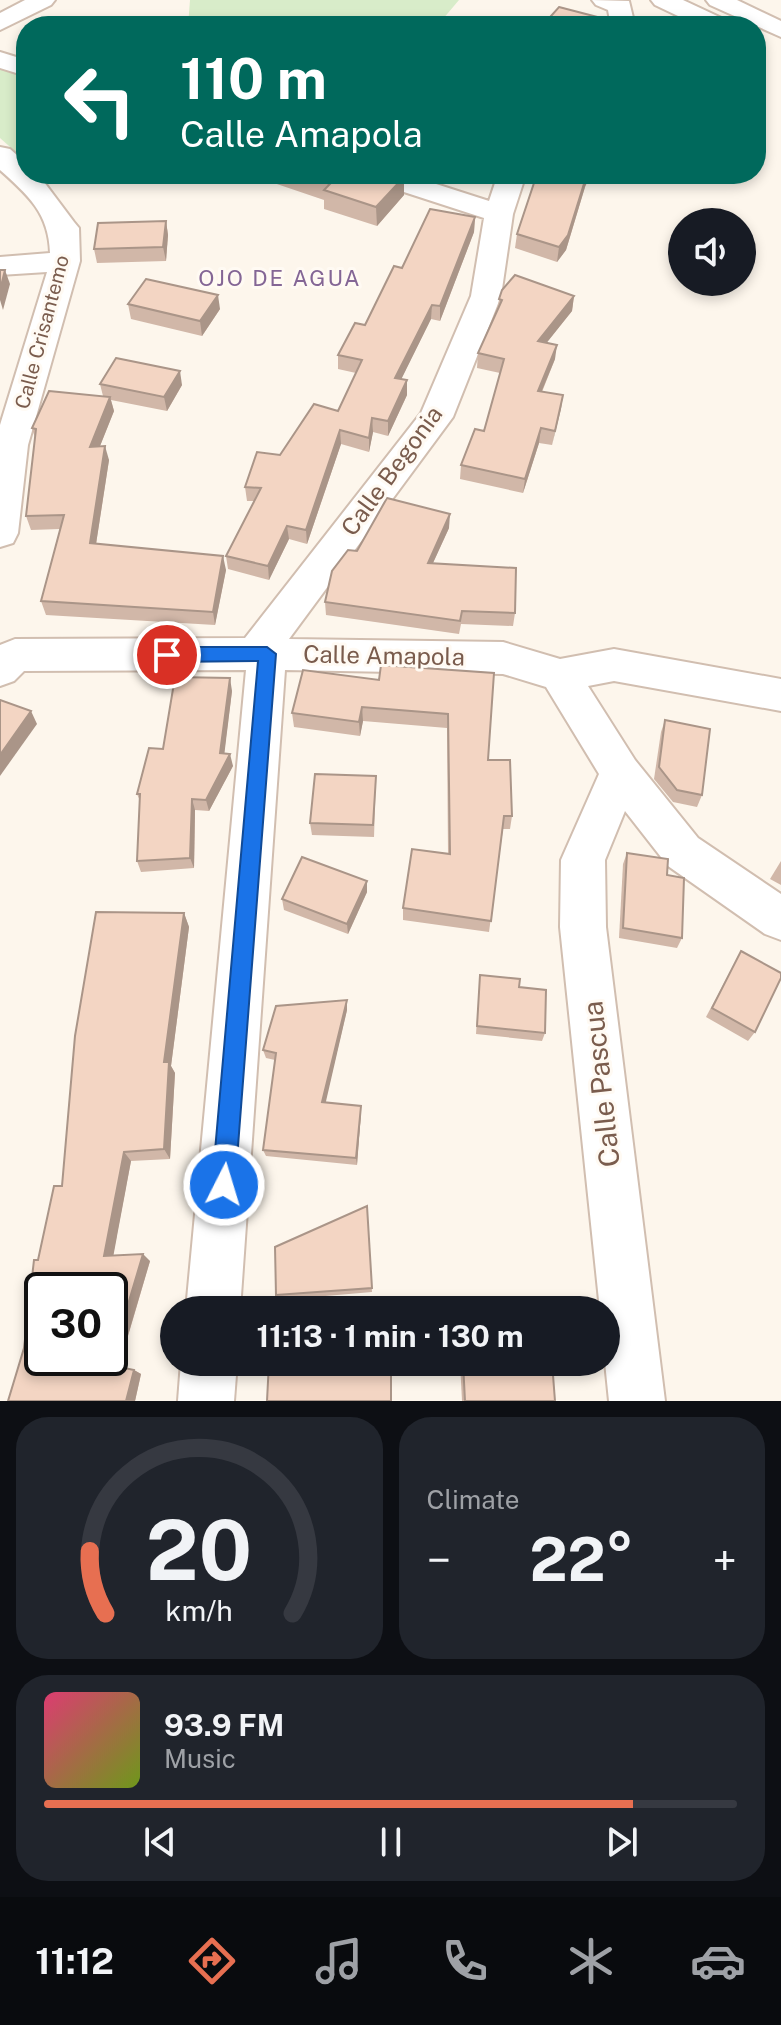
<!DOCTYPE html>
<html lang="en">
<head>
<meta charset="utf-8">
<style>
	:root { --surface:#171b24; --page:#20242c; --text:#f1f3f6; --muted:#9ea1a6; --line:#363941; --accent:#e76f51 }
	body { margin:0; font-family:"Public Sans",sans-serif; background:var(--page); color:var(--text); height:100vh; display:flex; flex-direction:column; font-size:30px; white-space:nowrap }
	* { box-sizing:border-box; margin:0 }
	p { font-size:26px; color:var(--muted) }
	.icon { flex:none; width:44px; height:44px; fill:none; stroke:currentColor; stroke-width:2; stroke-linecap:round; stroke-linejoin:round }
	.map { position:relative; height:1401px; overflow:hidden }
	.details { display:flex; flex-direction:column; gap:16px; padding:16px; background:#0d0f14; flex:1 }
	.details>* { flex:none }
	.guide { position:absolute; left:16px; top:16px; width:750px; height:168px; border-radius:32px; box-shadow:0 4px 12px #0003; background:#00695c; color:#fff; overflow:hidden }
	.fabs { position:absolute; left:668px; top:208px; display:grid; gap:16px }
	.fabs a { display:grid; place-items:center; width:88px; height:88px; border-radius:50%; background:var(--surface); box-shadow:0 4px 12px #0003; font-size:40px }
	.speed { position:absolute; left:24px; top:1272px; display:flex; gap:16px; font-size:40px; font-weight:700; text-align:center }
	.speed>* { display:grid; place-content:center; width:104px; height:104px; border-radius:50%; background:var(--surface); box-shadow:0 4px 12px #0003; line-height:1 }
	.speed .limit { border:4px solid #111; border-radius:12px; background:#fff; color:#111 }
	.pin { position:absolute; display:grid; place-items:center; width:68px; height:68px; color:#fff; margin:-34px; border:4px solid #fff; border-radius:50%; box-shadow:0 2px 8px #0007 }
	.me { position:absolute; width:88px; margin:-44px; rotate:5deg; stroke-linejoin:round; filter:drop-shadow(0 0 6px #0008) }
	.turn { display:flex; align-items:center; gap:28px; height:168px; padding:0 32px; font-size:36px }
	.turn .icon { width:104px; height:104px; stroke-width:2.5 }
	.turn b { display:block; font-size:56px; line-height:68px }
	.big { font-size:60px; font-weight:700; line-height:1.1 }
	.details .tile { flex:1; display:flex; flex-direction:column; justify-content:center; gap:12px; min-width:0; padding:0 28px; border-radius:32px; background:var(--page) }
	.details .dial { align-items:center; gap:0 }
	.dial svg { height:208px; overflow:visible; fill:none; stroke:var(--line); stroke-width:7; stroke-linecap:round; text-anchor:middle }
	.dial text { fill:var(--text); stroke:none }
	.song { display:flex; align-items:center; gap:24px }
	.cover { width:96px; height:96px; border-radius:12px; background:linear-gradient(135deg,hsl(340 70% 55%),hsl(80 70% 35%)) }
	.played { height:8px; border-radius:4px; background:linear-gradient(90deg,var(--accent) 85%,var(--line) 85%) }
	.keys { display:flex; justify-content:space-around; direction:ltr }
	.heat { display:flex; justify-content:space-between; align-items:center; font-size:44px; direction:ltr }
	.details .tiles { flex:1; display:grid; gap:16px; grid-template-columns:1fr 1fr }
	.tile:last-child { grid-column:span 2 }
	.trip { position:absolute; left:160px; top:1296px; width:460px; height:80px; border-radius:40px; background:var(--surface); box-shadow:0 4px 12px #0003; font-weight:700; line-height:80px; text-align:center }
	.tab-bar { display:flex; height:128px; justify-content:space-around; align-items:center; background:#090b0e; color:var(--muted) }
	.tab-bar .icon { width:56px; height:56px }
	.tab-bar .active { color:var(--accent) }
	.tab-bar b { font-size:36px; color:var(--text) }
	.map>svg:first-child { display:block }
	.green { fill:#d8ecc9 }
	.lines { fill:none; stroke-linecap:round; stroke-linejoin:round }
	.minor-casing { stroke:#d1beb0; stroke-width:4 }
	.minor { fill:#fff; fill-rule:evenodd }
	.wall { fill:#d1b7a8 }
	.shaded-wall { fill:#aa9588 }
	.building { fill:#f3d5c3; stroke:#aa9588; stroke-width:2; fill-rule:evenodd }
	.route { fill:#1a73e8; stroke:#114b97; stroke-width:2 }
	.labels { text-anchor:middle; stroke-width:6; stroke-linejoin:round; paint-order:stroke }
	.far-street-label { font-size:20px; fill:#7a5c4d; stroke:#fffaf3 }
	.far-neighbourhood-label { font-size:22px; letter-spacing:2px; fill:#846695; stroke:#fffaf3 }
	.street-label { font-size:24px; fill:#7a5c4d; stroke:#fffaf3 }
	.near-street-label { font-size:28px; fill:#7a5c4d; stroke:#fffaf3 }
</style>
</head>
<body>
<div class="map">
<svg width="781" height="1401" viewBox="0 0 781 1401">
	<rect width="100%" height="100%" fill="#fdf6ec"/>
	<g class="green">
		<path d="M190,0H459L437,26H188Z"/>
		<path d="M0,69L26,76V161L0,138Z"/>
	</g>
	<g class="lines">
		<g class="minor-casing">
			<g id="minor">
				<path d="M25,0H55L51,5L0,30V13Z"/>
				<path d="M592,0L629,1L635,26H611L608,10L596,5Z"/>
				<path d="M651,0H683L728,21L731,26H699L655,5Z"/>
				<path d="M706,0H737L781,21V37L710,5Z"/>
				<path d="M0,52L26,60V76L0,68Z"/>
				<path d="M0,147L10,149L26,163V174H38L74,222L79,228L80,261L28,445L18,533L13,543L0,547V425L47,272L0,275V257L50,253C49,213 28,195 0,170Z"/>
				<path d="M363,174H405L489,201L498,174H526L513,214L501,296L453,417L289,639L503,642L560,659L614,649L781,679V711L614,681L588,686L635,760L698,838L781,894V940L765,934L668,866L625,811L605,860L606,927L665,1401H609L605,1362L606,1310H600L560,927L561,860L599,774L546,687L503,674L285,670L240,1310H186L246,670L24,671L14,681L0,686V645L15,639L245,638L421,413L471,296L484,218L367,180Z"/>
				<path d="M181,1362H237L234,1401H178Z"/>
			</g>
		</g>
		<use href="#minor" class="minor"/>
	</g>
	<g class="wall">
		<path d="M247,174H396L404,177V195L377,226L324,209V200Z"/>
		<path d="M585,187L566,250L557,262L515,248L517,234Z"/>
		<path d="M475,217L474,232L440,321L431,319L401,379L407,380V395L388,436L373,432L369,452L341,444L307,544L289,539L269,580L228,569L226,556L254,501H247L245,487L280,455L338,411L356,373L338,369V355L365,325L402,268Z"/>
		<path d="M166,221L168,235L166,261L97,263L94,249Z"/>
		<path d="M574,296L572,311L546,343L555,359L542,392L563,395L552,445L539,443L523,493L460,479L461,465L484,431L500,373L477,368L478,353L498,310L499,299Z"/>
		<path d="M128,304L220,309L202,336L131,319Z"/>
		<path d="M100,384L182,385L167,411L111,400L114,411L100,446L109,460L96,544L226,570L215,625L46,615L41,601L60,529L31,530L26,516L35,438L32,428L103,396Z"/>
		<path d="M449,528L433,563L515,613L513,626L461,624L459,634L326,615L325,602L357,551Z"/>
		<path d="M494,673L488,760L512,816L510,829H503L489,932L403,920V908L448,854L447,728L363,721L360,736L294,727L292,713L379,680Z"/>
		<path d="M232,691L224,753L233,766L209,811L195,810L194,868L141,872L137,861L140,801L137,794L163,749Z"/>
		<path d="M665,720L702,795L697,807L673,802L654,779L661,732Z"/>
		<path d="M376,776L374,837L312,835L310,823Z"/>
		<path d="M627,853L667,875L682,938L677,948L619,938L623,864Z"/>
		<path d="M781,861V885L770,879Z"/>
		<path d="M367,881V892L348,934L284,910L282,899Z"/>
		<path d="M184,913L189,927L171,1066L175,1073L170,1159L131,1161L113,1255L150,1261L119,1367L134,1370L141,1374L135,1401H8L24,1348L38,1260L62,1186Z"/>
		<path d="M741,951L755,1032L748,1041L706,1017Z"/>
		<path d="M480,975L519,987L545,1033L542,1041L476,1034Z"/>
		<path d="M347,1000V1010L325,1102L361,1106V1113L357,1165L266,1156L263,1150L275,1060L266,1058L263,1050Z"/>
		<path d="M367,1206L372,1292L279,1300L276,1295Z"/>
		<path d="M460,1362H552L555,1401H462Z"/>
	</g>
	<g class="shaded-wall">
		<path d="M448,174H459L447,184Z"/>
		<path d="M587,174H591L585,187L566,250L557,262L559,247Z"/>
		<path d="M404,177V195L377,226L376,207Z"/>
		<path d="M475,217L474,232L440,321V306Z"/>
		<path d="M166,221L168,235L166,261L163,247Z"/>
		<path d="M5,270L10,284L3,310L0,300V290Z"/>
		<path d="M218,295L220,309L202,336L200,321Z"/>
		<path d="M574,296L572,311L537,355L538,341Z"/>
		<path d="M432,305L431,319L395,392V378Z"/>
		<path d="M557,345L555,359L536,405L538,391Z"/>
		<path d="M180,371L182,385L167,411L164,397Z"/>
		<path d="M407,380V395L388,436V421Z"/>
		<path d="M563,395L561,409L552,445L555,431Z"/>
		<path d="M110,397L114,411L94,461L90,447Z"/>
		<path d="M372,418L373,432L369,452V438Z"/>
		<path d="M541,428L539,443L523,493L525,479Z"/>
		<path d="M340,430L341,444L307,544L306,530Z"/>
		<path d="M105,446L109,460L94,557L90,543Z"/>
		<path d="M450,514L449,528L427,576L428,563Z"/>
		<path d="M287,526L289,539L269,580L268,566Z"/>
		<path d="M223,556L226,570L215,625L213,612Z"/>
		<path d="M230,678L232,691L223,765L220,753Z"/>
		<path d="M362,707L363,721L360,736L359,722Z"/>
		<path d="M31,711L37,724L0,776V755Z"/>
		<path d="M230,754L233,766L209,811L206,800Z"/>
		<path d="M192,799L195,810L194,868L190,858Z"/>
		<path d="M367,881V892L348,934L347,924Z"/>
		<path d="M184,913L189,927L171,1066L175,1073L170,1159L164,1149V1062Z"/>
		<path d="M347,1000V1010L324,1110L322,1102Z"/>
		<path d="M361,1106V1113L357,1165L356,1158Z"/>
		<path d="M124,1152L131,1161L112,1263L104,1256Z"/>
		<path d="M143,1254L150,1261L118,1369L110,1365Z"/>
		<path d="M134,1370L141,1374L135,1401H126Z"/>
	</g>
	<g class="building">
		<path d="M559,7L632,26H542Z"/>
		<path d="M301,174H396L404,177L376,207L324,190L330,184Z"/>
		<path d="M537,174H587L568,235L559,247L517,234Z"/>
		<path d="M430,209L475,217L440,306L432,305L395,378L407,380L388,421L372,418L369,438L340,430L306,530L287,526L268,566L226,556L261,488L245,487L257,452L280,455L314,404L338,411L362,360L338,355L355,323L365,325L394,266L402,268Z"/>
		<path d="M166,221L163,247L94,249L98,223Z"/>
		<path d="M0,270H5L0,290Z"/>
		<path d="M515,275L574,296L538,341L557,345L538,391L563,395L555,431L541,428L525,479L461,465L475,429L484,431L504,359L478,353L502,300L499,299L502,290Z"/>
		<path d="M146,279L218,295L200,321L128,304Z"/>
		<path d="M116,358L180,371L164,397L100,384Z"/>
		<path d="M49,391L110,397L90,447L105,446L90,543L223,556L213,612L41,601L64,515L26,516L36,429L32,428Z"/>
		<path d="M387,498L450,514L428,563L516,568L515,613L462,611L460,621L325,602L332,571L348,550L357,551Z"/>
		<path d="M381,665L494,673L488,760H510L512,816H504L491,921L403,908L412,849L450,854L448,714L362,707L359,722L292,713L303,670L379,680Z"/>
		<path d="M175,677L230,678L220,753L230,754L206,800L192,799L190,858L137,861L140,794H137L149,748L163,749Z"/>
		<path d="M0,700L31,711L0,755Z"/>
		<path d="M665,720L710,729L702,795L677,790L659,767Z"/>
		<path d="M315,774L376,776L373,825L310,823Z"/>
		<path d="M627,853L668,859L667,875L684,878L682,938L623,928Z"/>
		<path d="M302,857L367,881L347,924L282,899Z"/>
		<path d="M96,912L184,913L164,1062H169L164,1149L124,1152L104,1256L143,1254L110,1365L134,1370L126,1401H8L24,1348L34,1260H38L54,1186H62L75,1036ZM42,1290H110V1358H42Z"/>
		<path d="M741,951L781,973V978L755,1032L712,1008Z"/>
		<path d="M480,975L520,979L519,987L546,990L545,1033L477,1026Z"/>
		<path d="M347,1000L322,1102L361,1106L356,1158L263,1150L276,1053L263,1050L276,1006Z"/>
		<path d="M367,1206L372,1288L276,1295L275,1247Z"/>
		<path d="M269,1362H391V1401H267Z"/>
		<path d="M463,1362H552L555,1401H465Z"/>
	</g>
	<path class="route" d="M167,647H267L276,654L235,1185L232,1193L224,1197L215,1193L212,1185L258,661L167,662L158,655Z"/>
	<g class="labels">
		<g class="far-street-label">
			<text transform="translate(42 332) rotate(-75)" y="7">Calle Crisantemo</text>
		</g>
		<g class="far-neighbourhood-label">
			<text x="280" y="286">OJO DE AGUA</text>
		</g>
		<g class="street-label">
			<text transform="translate(392 471) rotate(-54)" y="8">Calle Begonia</text>
			<text transform="translate(384 656) rotate(1)" y="8">Calle Amapola</text>
		</g>
		<g class="near-street-label">
			<text transform="translate(601 1084) rotate(-96)" y="10">Calle Pascua</text>
		</g>
	</g>
</svg>
<div class="fabs">
<a><svg class="icon" aria-label="sound" viewBox="0 0 24 24"><path d="M4 9h4l5-4v14l-5-4H4zM17 9q2 3 0 6"/></svg></a>
</div>
<div class="speed"><div class="limit">30</div></div>
<div class="pin" style="left:167px;top:655px;background:#d93025"><svg class="icon" aria-label="arrive" viewBox="0 0 24 24"><path d="M6 21V4h12l-3 4 3 4H6"/></svg></div>
<svg class="me" style="left:224px;top:1185px" viewBox="-20 -20 40 40"><circle r="17" fill="#1a73e8" stroke="#fff" stroke-width="3"/><path d="M0-11L8 9 0 5-8 9z" fill="#fff"/></svg>
<div class="trip">11:13 · 1 min · 130 m</div>
<div class="guide">
<div class="turn"><svg class="icon" aria-label="left" viewBox="0 0 24 24"><path d="M17 20v-9H6M10 6l-5 5 5 5"/></svg><div><b>110 m</b>Calle Amapola</div></div>
</div>
</div>
<section class="details">
<div class="tiles">
<div class="tile dial"><svg viewBox="0 0 100 80">
<path d="M14 69A42 42 0 1 1 86 69"/>
<path d="M14 69A42 42 0 0 1 8 45" stroke="#e76f51"/>
<text x="50" y="56" font-size="32" font-weight="700">20</text>
<text x="50" y="72" font-size="11">km/h</text>
</svg></div>
<div class="tile"><p>Climate</p>
<div class="heat"><a>−</a><b class="big">22°</b><a>+</a></div>
</div>
<div class="tile">
<div class="song"><i class="cover"></i><div><b>93.9 FM</b><p>Music</p></div></div>
<div class="played"></div>
<div class="keys"><svg class="icon" aria-label="previous" viewBox="0 0 24 24"><path d="M18 5L8 12l10 7zM5 5v14"/></svg><svg class="icon" aria-label="pause" viewBox="0 0 24 24"><path d="M8 5v14M16 5v14"/></svg><svg class="icon" aria-label="next" viewBox="0 0 24 24"><path d="M6 5l10 7-10 7zM19 5v14"/></svg></div>
</div>
</div>
</section>
<nav class="tab-bar">
<b>11:12</b>
<svg class="icon active" aria-label="directions" viewBox="0 0 24 24"><path d="M12 3l9 9-9 9-9-9zM9 14v-3h6M13 9l2 2-2 2"/></svg>
<svg class="icon" aria-label="music" viewBox="0 0 24 24"><path d="M9 18V5l10-2v13"/><circle cx="6" cy="18" r="3"/><circle cx="16" cy="16" r="3"/></svg>
<svg class="icon" aria-label="phone" viewBox="0 0 24 24"><path d="M5 4h4l2 5-3 2q2 4 5 5l2-3 5 2v4C11 20 4 13 5 4z"/></svg>
<svg class="icon" aria-label="climate" viewBox="0 0 24 24"><path d="M12 3v18M4 7l16 10M4 17L20 7"/></svg>
<svg class="icon" aria-label="car" viewBox="0 0 24 24"><path d="M5 17H2v-5l4-1 3-4h7l3 4 3 1v5h-3M9 17h6M6 11h13"/><circle cx="7" cy="17" r="2"/><circle cx="17" cy="17" r="2"/></svg>
</nav>
</body>
</html>
